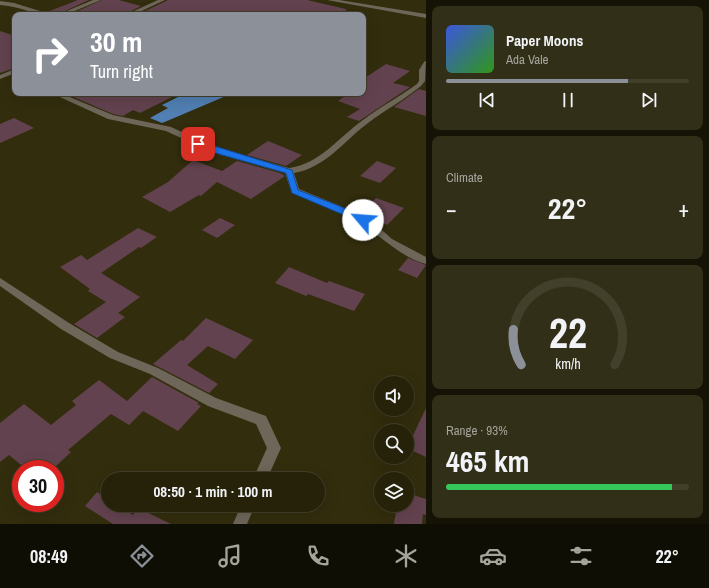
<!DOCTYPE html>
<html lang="en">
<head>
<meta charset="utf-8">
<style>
	:root { --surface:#26220a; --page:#322f18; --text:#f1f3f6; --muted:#a4a49c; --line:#423f2b; --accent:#8c9099 }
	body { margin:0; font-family:"Archivo Narrow",sans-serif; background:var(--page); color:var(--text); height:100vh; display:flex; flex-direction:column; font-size:15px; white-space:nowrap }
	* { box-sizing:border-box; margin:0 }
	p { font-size:13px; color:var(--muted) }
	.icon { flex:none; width:22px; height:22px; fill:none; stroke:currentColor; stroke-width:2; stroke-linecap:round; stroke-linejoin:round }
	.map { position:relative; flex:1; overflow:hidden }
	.sheet { display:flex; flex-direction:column; gap:6px; padding:6px; background:#151306; width:283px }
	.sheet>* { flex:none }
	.banner { position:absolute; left:12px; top:12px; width:354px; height:84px; border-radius:8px; box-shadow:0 4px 16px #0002,0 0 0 1px var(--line); background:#8c9099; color:#fff; overflow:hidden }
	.tools { position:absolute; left:374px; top:376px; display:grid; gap:8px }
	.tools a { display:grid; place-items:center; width:40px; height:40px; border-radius:50%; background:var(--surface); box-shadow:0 4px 16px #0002,0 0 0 1px var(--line); font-size:20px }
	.speed { position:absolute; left:12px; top:460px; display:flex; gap:8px; font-size:20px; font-weight:700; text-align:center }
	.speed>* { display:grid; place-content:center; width:52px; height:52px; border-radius:50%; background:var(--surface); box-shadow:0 4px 16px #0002,0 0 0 1px var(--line); line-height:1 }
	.speed .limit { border:6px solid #d22; background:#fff; color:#111 }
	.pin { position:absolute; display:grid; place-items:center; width:34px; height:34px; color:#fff; margin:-17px; border-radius:8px; box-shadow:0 2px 6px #0006 }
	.me { position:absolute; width:44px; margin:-22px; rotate:297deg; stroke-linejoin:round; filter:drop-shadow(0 0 3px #0008) }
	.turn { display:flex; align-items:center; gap:14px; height:84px; padding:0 12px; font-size:18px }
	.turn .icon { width:52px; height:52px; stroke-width:2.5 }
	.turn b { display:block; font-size:28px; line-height:34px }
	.big { font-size:30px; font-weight:800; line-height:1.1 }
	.sheet .widget { flex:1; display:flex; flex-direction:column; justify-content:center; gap:6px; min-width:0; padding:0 14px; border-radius:8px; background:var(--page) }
	.sheet .dial { align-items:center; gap:0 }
	.dial svg { height:104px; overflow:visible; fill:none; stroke:var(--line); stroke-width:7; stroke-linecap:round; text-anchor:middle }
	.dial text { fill:var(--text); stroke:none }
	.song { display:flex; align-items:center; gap:12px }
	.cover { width:48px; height:48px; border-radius:6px; background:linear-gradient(135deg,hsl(230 70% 55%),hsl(110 70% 35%)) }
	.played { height:4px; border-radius:2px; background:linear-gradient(90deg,var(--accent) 75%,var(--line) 75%) }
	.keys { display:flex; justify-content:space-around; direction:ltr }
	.heat { display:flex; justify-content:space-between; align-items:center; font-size:22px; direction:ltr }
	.charge { height:6px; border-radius:3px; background:linear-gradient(90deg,#34c759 93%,var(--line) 0) }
	.trip { position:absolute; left:101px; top:472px; width:224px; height:40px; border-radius:20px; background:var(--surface); box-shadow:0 4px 16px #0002,0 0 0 1px var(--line); font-weight:800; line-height:40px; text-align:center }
	.menu { display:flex; height:64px; justify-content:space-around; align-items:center; background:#0f0e04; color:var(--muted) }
	.menu .icon { width:28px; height:28px }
	.menu .on { color:var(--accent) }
	.menu b { font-size:18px; color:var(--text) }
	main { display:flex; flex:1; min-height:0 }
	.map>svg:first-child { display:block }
	.water { fill:#517fb3 }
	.building { fill:#62424e }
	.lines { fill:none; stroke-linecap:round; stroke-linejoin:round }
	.minor { fill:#6d6659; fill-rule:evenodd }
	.route { fill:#1a73e8; stroke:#114b97 }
</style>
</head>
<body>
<main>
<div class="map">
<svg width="426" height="524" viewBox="0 0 426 524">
	<rect width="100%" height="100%" fill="#322d0d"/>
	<path class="water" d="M186,93H233L167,121L162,123L150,118L168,108L162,105Z"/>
	<g class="building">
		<path d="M78,0H89L56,15L47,12Z"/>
		<path d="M102,0H119L141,6L124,15H69Z"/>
		<path d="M168,0H307L346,9L345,15H137Z"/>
		<path d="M0,31L15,36V68L0,73Z"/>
		<path d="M386,64L410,71L393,83L410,87L359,121L347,117L360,109L338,101L350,93H363V79Z"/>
		<path d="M419,89L426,91V116L394,107Z"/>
		<path d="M64,93H180L140,113L133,110L123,116L113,114Z"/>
		<path d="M14,118L34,128L0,143V124Z"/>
		<path d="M268,141L302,155L286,166L247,155Z"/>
		<path d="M193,160L222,171L237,161L280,173L285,176L251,199L217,182L201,196L199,195L170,212L142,197L168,182Z"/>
		<path d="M377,161L396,168L380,183L360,176Z"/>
		<path d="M376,198L404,208L387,225L360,213Z"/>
		<path d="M220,218L235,225L217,238L202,230Z"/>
		<path d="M138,228L157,237L141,248L139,247L101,273L140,297L118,313L125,317L97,338L74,324L106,302L88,291L90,289L60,267L81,255L87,260Z"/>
		<path d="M408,258L426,265L417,278L398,270Z"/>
		<path d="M289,267L327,283L329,281L365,294L354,311L308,294L306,296L275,283Z"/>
		<path d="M206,318L253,340L235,359L208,346L187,365L218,384L209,393L153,364L181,340L183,341Z"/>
		<path d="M152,377L199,403L197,404L201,406L178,431L143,411L129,425L111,414L68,450L71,452L53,469H26L9,455L0,462V423L24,404L51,425L76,405L72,401L99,380L127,401Z"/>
		<path d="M426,408V457L407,448Z"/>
		<path d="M97,492L108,499V505H117L133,515L138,508L171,524H113L85,506Z"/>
		<path d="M407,493L426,499V515L423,514L422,524H394L397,505H407Z"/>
	</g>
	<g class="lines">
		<g class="minor">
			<path d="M93,0H101L65,15H57Z"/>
			<path d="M158,0H165L133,15H125Z"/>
			<path d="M327,0H339L426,14V18Z"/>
			<path d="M0,1L14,3L53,15C35,15 18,6 0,5Z"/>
			<path d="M426,61L425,81L421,86C404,100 385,110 368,123C344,141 325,168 294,173L299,189L357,213L375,224L392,239L426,257V264C399,257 376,231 352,218C334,207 312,201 292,193L285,173L211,152L166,131L108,119L51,93H60L113,115L171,127L217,148L289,168C320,164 339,137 363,120C380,107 399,97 417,84L419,81V70L424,62Z"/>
			<path d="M15,69V73L0,79V75Z"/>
			<path d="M0,278L69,323L118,352L158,368L216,398L266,416L281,448L267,479H253L267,448L256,424L208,406L150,374L110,358L61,329L0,286Z"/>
			<path d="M241,505H255L247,524H233Z"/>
		</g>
	</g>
	<path class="route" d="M198,141L292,170L298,190L357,213L367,220L363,223L292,193L286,173L212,152L196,145L195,144Z"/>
</svg>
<div class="tools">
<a><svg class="icon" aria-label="sound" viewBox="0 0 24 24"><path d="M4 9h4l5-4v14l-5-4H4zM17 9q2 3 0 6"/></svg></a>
<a><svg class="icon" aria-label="search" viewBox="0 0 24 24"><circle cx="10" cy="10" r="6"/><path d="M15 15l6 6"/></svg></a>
<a><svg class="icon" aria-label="layers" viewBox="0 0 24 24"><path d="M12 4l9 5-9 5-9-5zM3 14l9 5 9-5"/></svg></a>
</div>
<div class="speed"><div class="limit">30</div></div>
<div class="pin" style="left:198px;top:144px;background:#d93025"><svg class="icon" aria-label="arrive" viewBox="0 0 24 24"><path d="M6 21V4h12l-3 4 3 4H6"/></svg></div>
<svg class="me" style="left:363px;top:220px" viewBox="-20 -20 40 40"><circle r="19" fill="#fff"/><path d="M0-13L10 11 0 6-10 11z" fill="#1a73e8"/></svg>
<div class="trip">08:50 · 1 min · 100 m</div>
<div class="banner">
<div class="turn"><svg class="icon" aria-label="right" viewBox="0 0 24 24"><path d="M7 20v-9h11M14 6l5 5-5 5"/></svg><div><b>30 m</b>Turn right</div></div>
</div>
</div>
<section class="sheet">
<div class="widget">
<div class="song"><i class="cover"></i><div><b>Paper Moons</b><p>Ada Vale</p></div></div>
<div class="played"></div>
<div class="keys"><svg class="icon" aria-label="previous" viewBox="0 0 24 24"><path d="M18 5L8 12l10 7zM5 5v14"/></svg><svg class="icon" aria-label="pause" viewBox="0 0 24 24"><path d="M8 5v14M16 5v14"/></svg><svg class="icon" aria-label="next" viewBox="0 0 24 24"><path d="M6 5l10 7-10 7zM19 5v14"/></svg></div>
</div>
<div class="widget"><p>Climate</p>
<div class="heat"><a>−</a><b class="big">22°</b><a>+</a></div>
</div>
<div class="widget dial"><svg viewBox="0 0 100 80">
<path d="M14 69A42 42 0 1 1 86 69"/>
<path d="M14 69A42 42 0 0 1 8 42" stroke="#8c9099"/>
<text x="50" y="56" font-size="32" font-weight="700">22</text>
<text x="50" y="72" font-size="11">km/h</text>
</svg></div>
<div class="widget"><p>Range · 93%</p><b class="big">465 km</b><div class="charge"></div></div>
</section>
</main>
<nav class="menu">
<b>08:49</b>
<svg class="icon on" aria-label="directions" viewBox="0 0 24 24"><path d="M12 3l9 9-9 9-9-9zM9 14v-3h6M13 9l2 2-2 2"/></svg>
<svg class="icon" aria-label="music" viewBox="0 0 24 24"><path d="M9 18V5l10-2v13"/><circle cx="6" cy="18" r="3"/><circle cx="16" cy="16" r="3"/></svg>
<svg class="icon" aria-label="phone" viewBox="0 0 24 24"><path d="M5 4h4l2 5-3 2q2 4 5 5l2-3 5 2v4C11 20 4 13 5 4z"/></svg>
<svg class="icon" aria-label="climate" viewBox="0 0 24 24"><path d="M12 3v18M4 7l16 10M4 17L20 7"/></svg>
<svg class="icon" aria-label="car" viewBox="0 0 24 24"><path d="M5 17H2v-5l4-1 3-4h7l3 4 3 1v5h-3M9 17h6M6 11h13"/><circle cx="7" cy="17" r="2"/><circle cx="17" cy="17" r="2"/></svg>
<svg class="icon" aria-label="filters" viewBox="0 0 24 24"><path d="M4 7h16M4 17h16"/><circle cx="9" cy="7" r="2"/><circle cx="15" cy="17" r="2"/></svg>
<b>22°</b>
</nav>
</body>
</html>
